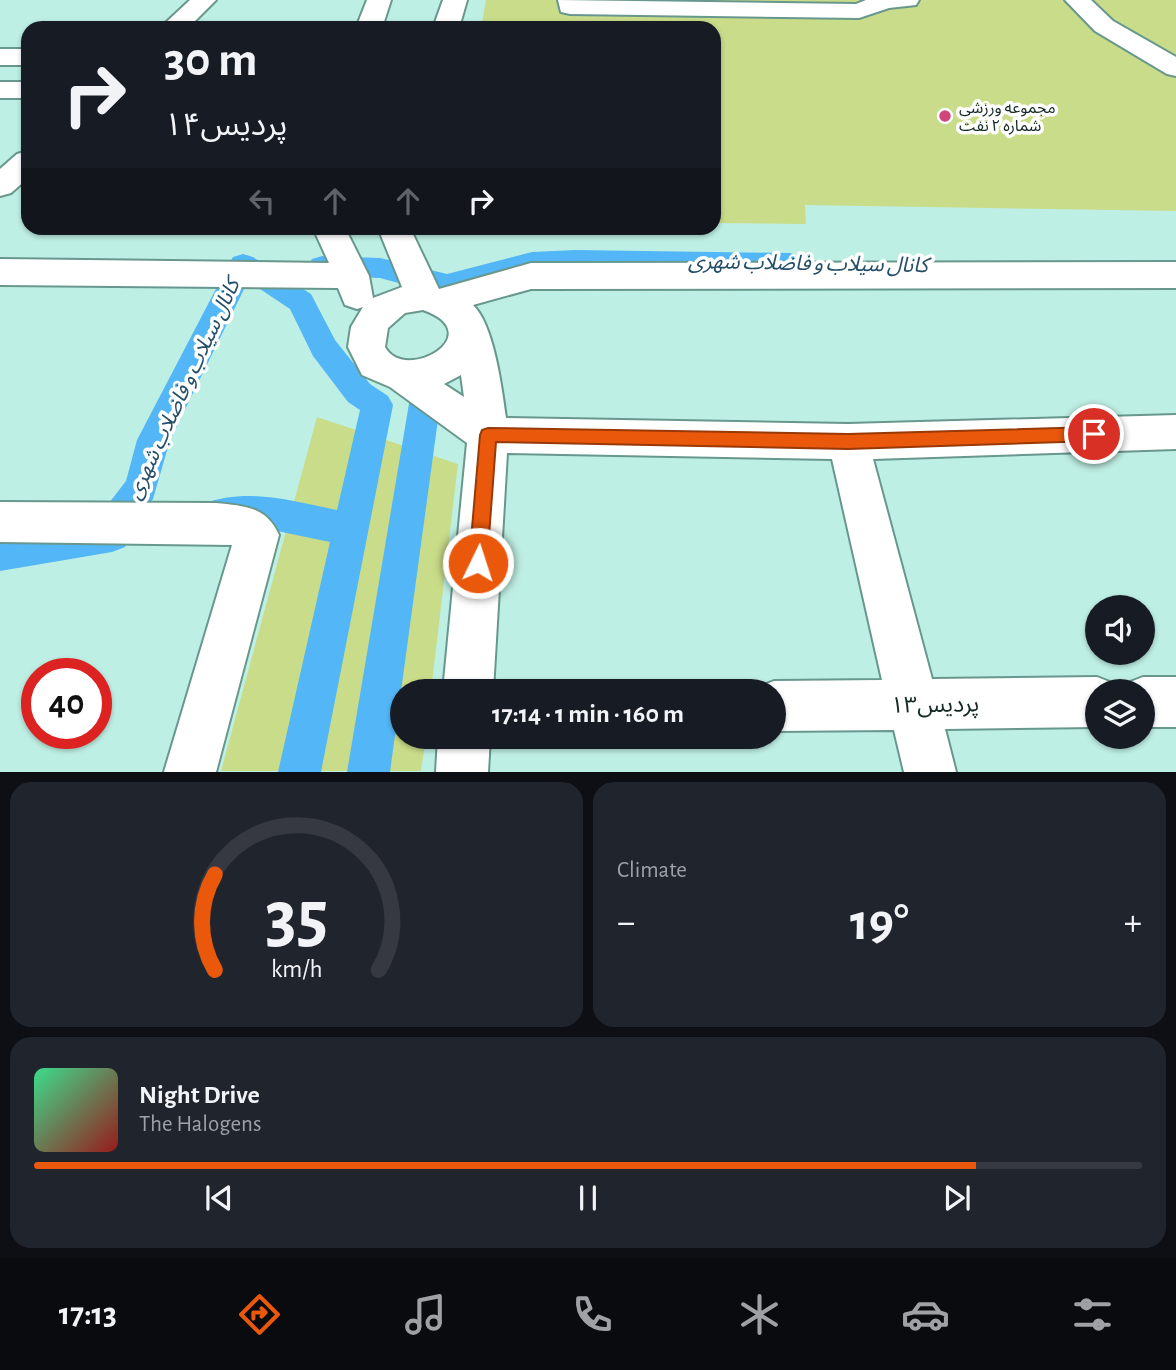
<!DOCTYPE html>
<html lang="en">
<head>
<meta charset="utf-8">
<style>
	:root { --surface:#171b24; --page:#20242c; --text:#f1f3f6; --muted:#9ea1a6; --line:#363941; --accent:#ea580c }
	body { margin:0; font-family:"Alegreya Sans","Noto Sans Arabic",sans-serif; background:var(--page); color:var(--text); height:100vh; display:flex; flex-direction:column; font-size:26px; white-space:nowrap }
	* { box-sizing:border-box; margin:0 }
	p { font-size:23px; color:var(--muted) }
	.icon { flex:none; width:38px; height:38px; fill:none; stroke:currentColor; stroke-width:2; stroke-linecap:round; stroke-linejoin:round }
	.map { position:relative; height:772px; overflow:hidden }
	.details { display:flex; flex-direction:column; gap:10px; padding:10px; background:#0d0f14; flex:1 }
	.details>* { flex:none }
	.guide { position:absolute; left:21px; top:21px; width:700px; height:214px; border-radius:21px; box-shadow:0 2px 5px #0004; background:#171b24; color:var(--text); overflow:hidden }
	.controls { position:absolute; left:1085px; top:595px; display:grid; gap:14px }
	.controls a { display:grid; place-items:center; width:70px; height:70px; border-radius:50%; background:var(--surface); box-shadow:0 2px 5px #0004; font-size:35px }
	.speed { position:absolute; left:21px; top:658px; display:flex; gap:14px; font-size:35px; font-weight:700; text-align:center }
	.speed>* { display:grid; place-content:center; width:91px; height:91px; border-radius:50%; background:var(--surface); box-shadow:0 2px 5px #0004; line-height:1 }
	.speed .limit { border:10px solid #d22; background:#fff; color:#111 }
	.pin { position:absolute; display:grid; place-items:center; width:60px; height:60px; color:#fff; margin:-30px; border:4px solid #fff; border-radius:50%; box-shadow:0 2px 7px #0007 }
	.me { position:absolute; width:77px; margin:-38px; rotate:4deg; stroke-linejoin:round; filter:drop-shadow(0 0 5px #0008) }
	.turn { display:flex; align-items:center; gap:24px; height:147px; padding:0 28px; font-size:32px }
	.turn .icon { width:91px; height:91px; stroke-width:2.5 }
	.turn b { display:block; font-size:49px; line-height:60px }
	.lanes { display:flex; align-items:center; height:66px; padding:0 28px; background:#0003; justify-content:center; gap:35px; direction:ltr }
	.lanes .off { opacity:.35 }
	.big { font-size:52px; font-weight:700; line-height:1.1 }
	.details .widget { flex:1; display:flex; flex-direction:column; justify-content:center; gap:10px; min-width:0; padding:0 24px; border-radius:21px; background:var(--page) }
	.details .dial { align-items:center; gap:0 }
	.dial svg { height:182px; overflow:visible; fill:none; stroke:var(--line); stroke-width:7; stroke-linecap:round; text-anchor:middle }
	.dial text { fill:var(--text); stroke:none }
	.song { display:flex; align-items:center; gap:21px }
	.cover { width:84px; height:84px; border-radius:10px; background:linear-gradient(135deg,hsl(150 70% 55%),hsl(0 70% 35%)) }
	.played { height:7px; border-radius:4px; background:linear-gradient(90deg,var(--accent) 85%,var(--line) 85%) }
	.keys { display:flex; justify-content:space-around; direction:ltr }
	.heat { display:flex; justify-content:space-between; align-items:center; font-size:38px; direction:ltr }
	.details .tiles { flex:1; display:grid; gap:10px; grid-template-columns:1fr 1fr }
	.widget:last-child { grid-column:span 2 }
	.trip { position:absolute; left:390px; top:679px; width:396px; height:70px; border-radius:35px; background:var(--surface); box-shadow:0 2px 5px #0004; font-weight:700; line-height:70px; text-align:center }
	.menu { display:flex; height:112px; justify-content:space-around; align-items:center; background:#090b0e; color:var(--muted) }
	.menu .icon { width:49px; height:49px }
	.menu .selected { color:var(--accent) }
	.menu b { font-size:32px; color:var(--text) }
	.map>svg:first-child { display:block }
	.green { fill:#c9dc89 }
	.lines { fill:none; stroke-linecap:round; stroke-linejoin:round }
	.canal { fill:#53b7f7; fill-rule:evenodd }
	.minor-casing { stroke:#68978d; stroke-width:4 }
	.minor { fill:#fff; fill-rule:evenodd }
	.route { fill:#ea580c; stroke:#983908; stroke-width:2 }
	.poi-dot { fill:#cf457c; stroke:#fff; stroke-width:2.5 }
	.labels { text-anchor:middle; stroke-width:7; stroke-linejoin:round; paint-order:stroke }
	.far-poi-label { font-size:16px; fill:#152925; stroke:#fff; text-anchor:start }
	.water-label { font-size:21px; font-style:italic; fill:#254e69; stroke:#fff }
	.near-street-label { font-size:23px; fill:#152925; stroke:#fff }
</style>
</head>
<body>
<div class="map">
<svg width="1176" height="772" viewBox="0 0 1176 772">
	<rect width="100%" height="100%" fill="#beefe4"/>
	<g class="green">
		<path d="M486,0H1176V211L805,205L806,224L714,223V28H481Z"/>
		<path d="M317,417L458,464L431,691H402V737H426L421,771H221Z"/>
	</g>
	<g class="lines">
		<g class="canal">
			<path d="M575,250L790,253L800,256L804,263L800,270L790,273L575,270L532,272L447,296L380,278L322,276L312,273L308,266L312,259L322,256L380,258L447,274L532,252Z"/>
			<path d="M243,254L253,257L311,294L335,340L370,384L388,396L393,405L321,772H278L330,542L253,526L215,532L202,528L197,516L202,504C249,487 290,501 337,510L360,410L348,402L313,356L290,309L248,281L170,440L153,499L128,531L130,535L125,547L112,552L0,571V537L86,522L109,503L126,481L137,440L229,264L233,257Z"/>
			<path d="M430,356L441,359L445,368L390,772H347L415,368L419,359Z"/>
		</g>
		<g class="minor-casing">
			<g id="minor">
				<path d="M190,0H216L188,28H160Z"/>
				<path d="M367,0H391L382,28H356Z"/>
				<path d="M443,0H467L459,28H433Z"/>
				<path d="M558,0L856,4L866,0H919L916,5L889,8L859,18L570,14L561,12Z"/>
				<path d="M1065,0H1091L1113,21L1176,57V76L1167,74L1095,31Z"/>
				<rect x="0" y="49" width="28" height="16"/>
				<rect x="0" y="82" width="28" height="16"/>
				<path d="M28,151V178L11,193L0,196V169L17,154Z"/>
				<path d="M313,228H345L369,276L373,298L402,287L378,228H410L439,289L531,263L1176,262V288L531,289L473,305C494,325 502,389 506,418L848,424L1176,415V449L873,459L932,679L1097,677L1115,684L1118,691H1097V727L945,729L956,772H904L894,730L774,731V691H755L756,688L774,681L882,680L832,459L507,453L493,691H443L467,443L390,387L362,375L348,347L351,327L363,307L357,309L345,305L338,288L0,285V259L329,263ZM423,310C491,334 405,384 385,347L388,328L405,313ZM461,375L464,397L444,384Z"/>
				<path d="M0,502L216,503C244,506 266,506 279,535L216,772H164L232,545L0,542Z"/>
				<path d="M1143,677H1176V727H1143V691H1122L1125,684Z"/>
				<path d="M438,737H490L488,772H436Z"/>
			</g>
		</g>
		<use href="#minor" class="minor"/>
	</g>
	<path class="route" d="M1094,427L1100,429L1102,434L1100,439L1094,441L848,449L496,442L487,563L485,569L478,572L472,569L469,563L480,435L482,430L488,428L848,434Z"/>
	<circle class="poi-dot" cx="945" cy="116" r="7"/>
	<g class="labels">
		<g class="far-poi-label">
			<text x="959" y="113">مجموعه ورزشی<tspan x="959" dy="18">شماره ۲ نفت</tspan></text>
		</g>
		<g class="water-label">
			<text transform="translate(808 263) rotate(1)" y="7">کانال سیلاب و فاضلاب شهری</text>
			<text transform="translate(183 389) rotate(-65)" y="7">کانال سیلاب و فاضلاب شهری</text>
		</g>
		<g class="near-street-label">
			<text transform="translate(935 704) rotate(-1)" y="8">پردیس۱۳</text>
		</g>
	</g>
</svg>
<div class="controls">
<a><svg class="icon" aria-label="sound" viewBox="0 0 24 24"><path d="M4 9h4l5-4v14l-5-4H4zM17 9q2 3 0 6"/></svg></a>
<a><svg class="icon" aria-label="layers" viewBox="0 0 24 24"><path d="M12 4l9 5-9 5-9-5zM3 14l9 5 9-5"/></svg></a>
</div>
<div class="speed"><div class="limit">40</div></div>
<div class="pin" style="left:1094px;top:434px;background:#d93025"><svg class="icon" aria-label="arrive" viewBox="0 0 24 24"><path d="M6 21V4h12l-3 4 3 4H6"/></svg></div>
<svg class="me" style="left:478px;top:563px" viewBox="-20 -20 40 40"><circle r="17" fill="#ea580c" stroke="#fff" stroke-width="3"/><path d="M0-11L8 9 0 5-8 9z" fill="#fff"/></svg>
<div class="trip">17:14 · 1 min · 160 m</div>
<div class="guide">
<div class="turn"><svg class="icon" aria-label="right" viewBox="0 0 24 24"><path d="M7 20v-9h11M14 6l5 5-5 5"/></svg><div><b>30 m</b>پردیس۱۴</div></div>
<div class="lanes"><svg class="icon off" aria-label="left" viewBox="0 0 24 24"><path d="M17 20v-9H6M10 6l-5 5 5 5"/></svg><svg class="icon off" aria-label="ahead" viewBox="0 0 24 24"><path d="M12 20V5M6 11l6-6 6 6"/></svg><svg class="icon off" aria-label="ahead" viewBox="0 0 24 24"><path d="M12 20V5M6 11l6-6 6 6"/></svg><svg class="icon" aria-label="right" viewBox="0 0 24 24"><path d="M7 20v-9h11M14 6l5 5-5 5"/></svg></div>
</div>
</div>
<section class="details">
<div class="tiles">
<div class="widget dial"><svg viewBox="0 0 100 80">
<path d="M14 69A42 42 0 1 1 86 69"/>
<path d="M14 69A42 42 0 0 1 14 27" stroke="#ea580c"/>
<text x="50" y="56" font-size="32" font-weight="700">35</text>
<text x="50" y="72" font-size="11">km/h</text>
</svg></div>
<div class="widget"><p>Climate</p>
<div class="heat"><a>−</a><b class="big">19°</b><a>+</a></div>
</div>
<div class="widget">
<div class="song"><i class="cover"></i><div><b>Night Drive</b><p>The Halogens</p></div></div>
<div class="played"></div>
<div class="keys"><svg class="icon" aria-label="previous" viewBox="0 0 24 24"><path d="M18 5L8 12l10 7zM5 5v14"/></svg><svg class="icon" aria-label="pause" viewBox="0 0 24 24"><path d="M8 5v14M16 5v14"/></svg><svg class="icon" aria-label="next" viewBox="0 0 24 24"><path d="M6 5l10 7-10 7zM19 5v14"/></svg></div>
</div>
</div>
</section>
<nav class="menu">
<b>17:13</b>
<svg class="icon selected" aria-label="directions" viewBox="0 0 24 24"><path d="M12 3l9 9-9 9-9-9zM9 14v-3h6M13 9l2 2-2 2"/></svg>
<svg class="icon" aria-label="music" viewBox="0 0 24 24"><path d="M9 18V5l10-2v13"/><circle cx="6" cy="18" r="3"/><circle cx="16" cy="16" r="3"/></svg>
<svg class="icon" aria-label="phone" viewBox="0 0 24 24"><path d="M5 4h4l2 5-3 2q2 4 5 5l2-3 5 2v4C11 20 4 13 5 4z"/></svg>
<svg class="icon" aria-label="climate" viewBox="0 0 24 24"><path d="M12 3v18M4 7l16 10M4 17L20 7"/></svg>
<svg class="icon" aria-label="car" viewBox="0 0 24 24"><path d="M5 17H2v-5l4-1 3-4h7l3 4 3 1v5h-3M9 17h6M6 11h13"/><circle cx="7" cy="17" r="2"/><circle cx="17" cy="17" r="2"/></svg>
<svg class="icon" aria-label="filters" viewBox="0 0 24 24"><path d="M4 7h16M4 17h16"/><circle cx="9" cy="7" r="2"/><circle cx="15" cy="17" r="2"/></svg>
</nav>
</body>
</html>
